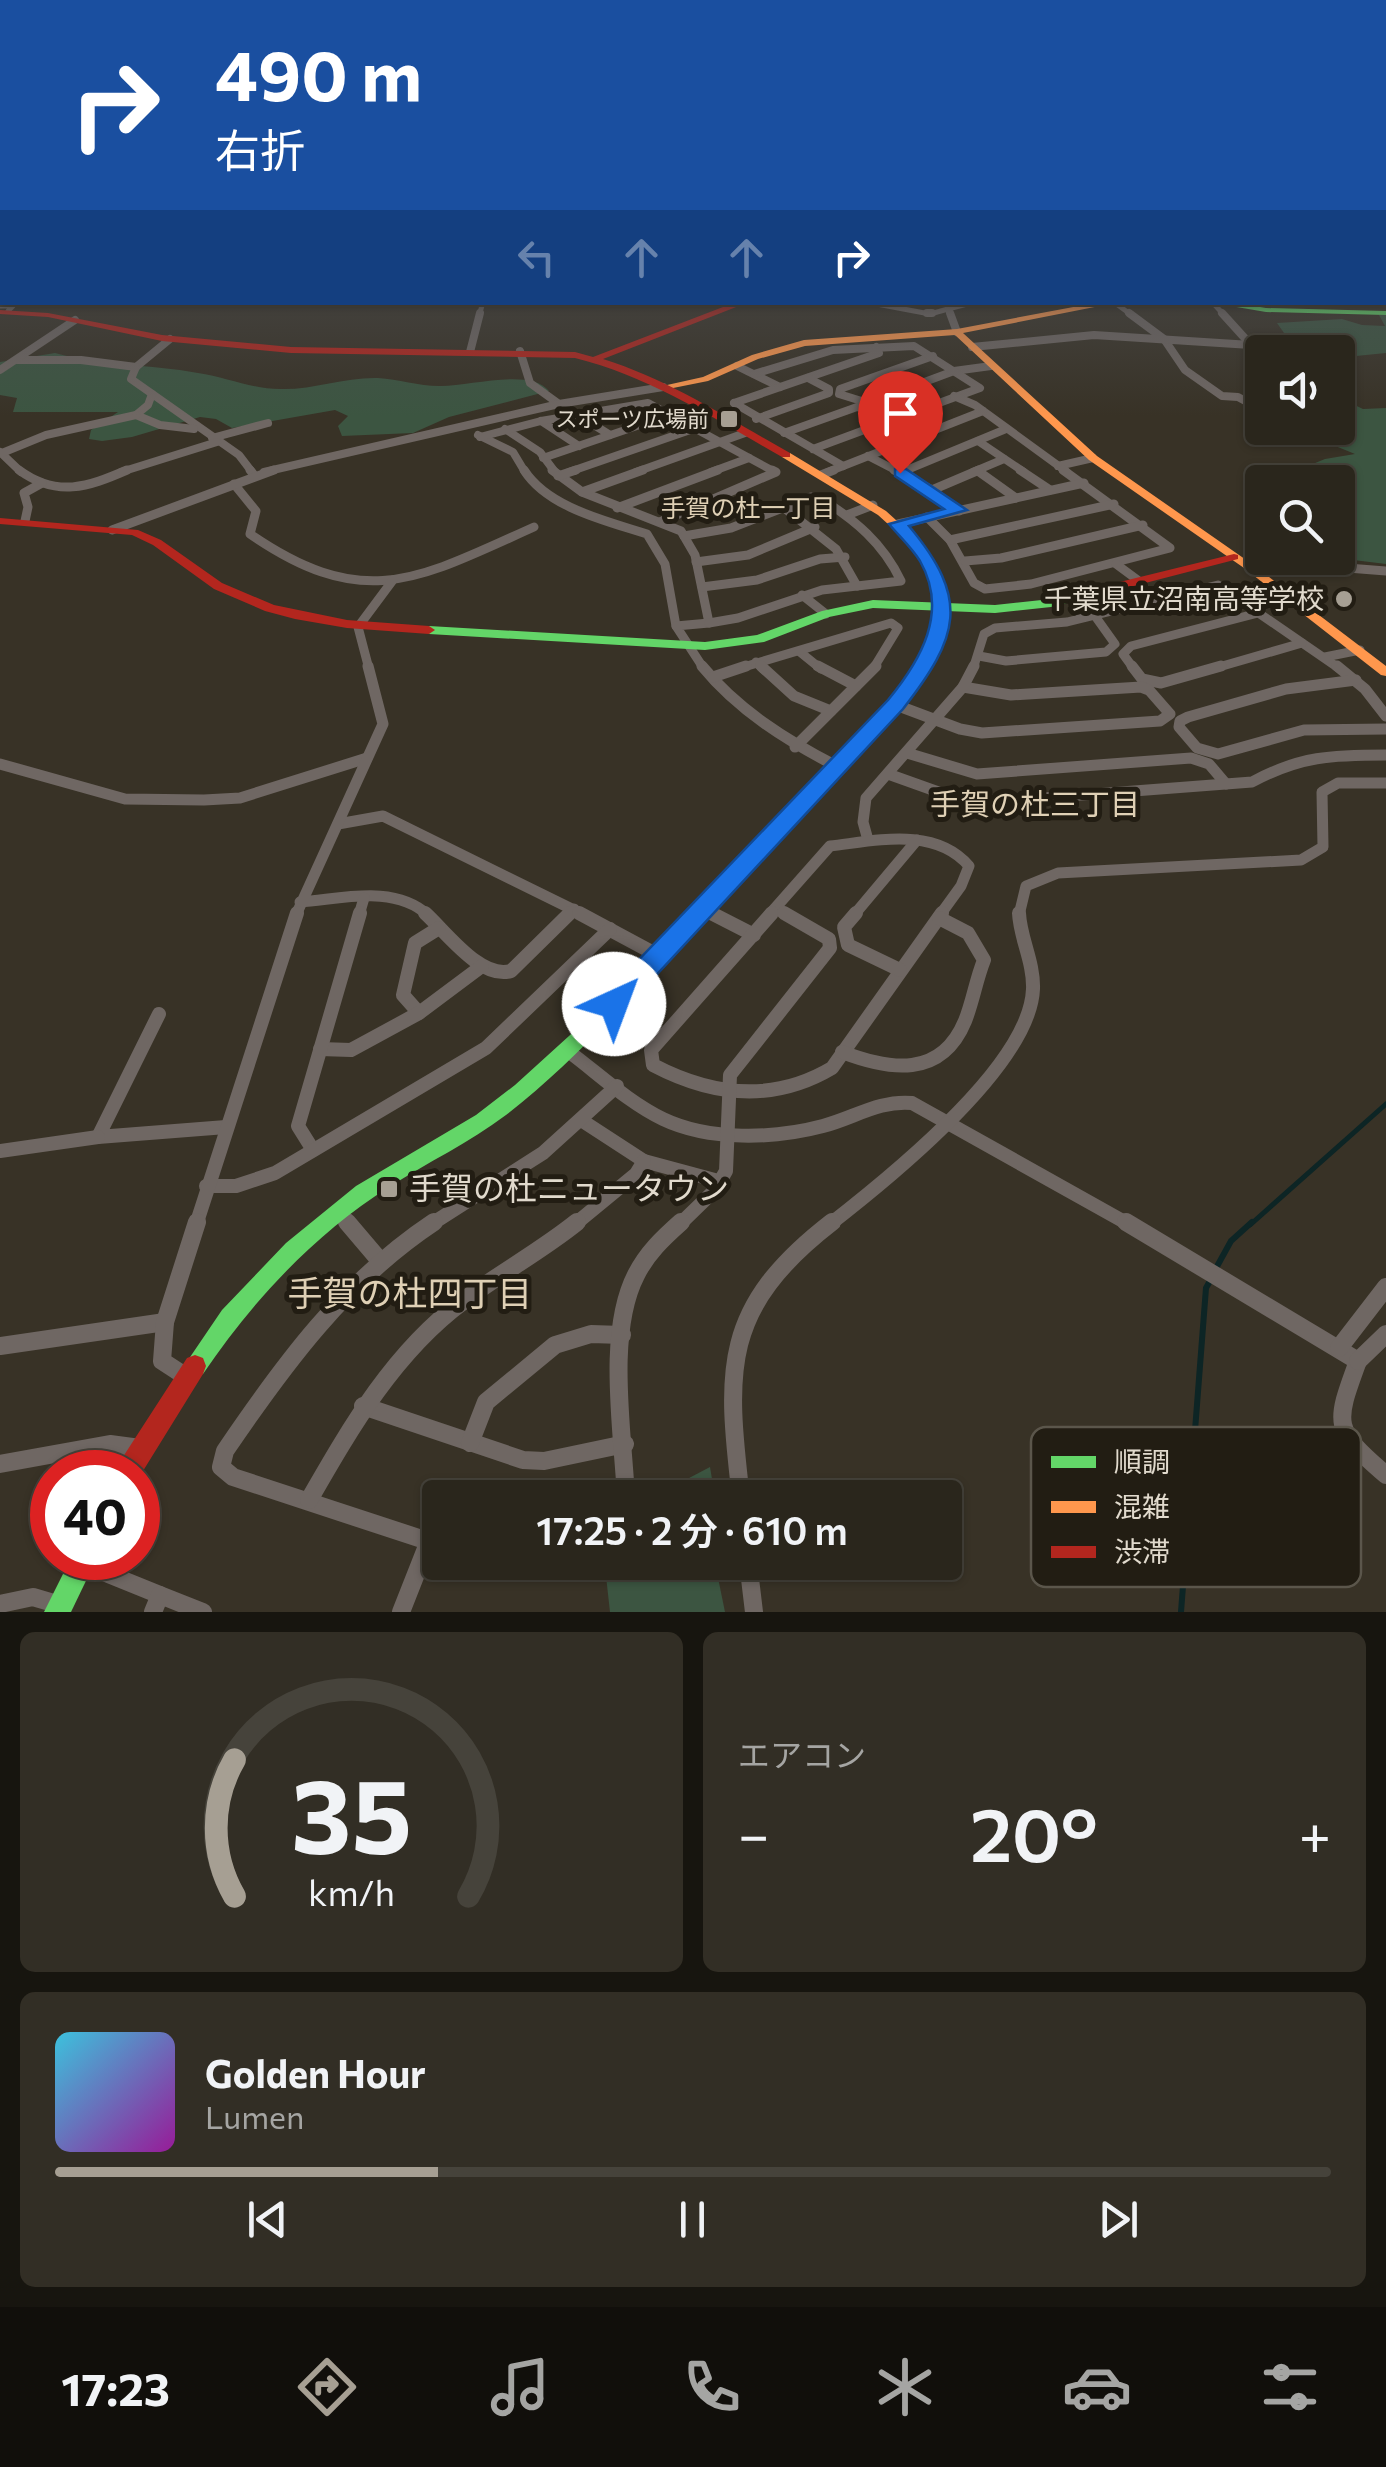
<!DOCTYPE html>
<html lang="ja">
<head>
<meta charset="utf-8">
<style>
	:root { --surface:#2a261c; --page:#322e25; --text:#f1f3f6; --muted:#a5a5a3; --line:#46433b; --accent:#a69f93 }
	body { margin:0; font-family:Commissioner,"Noto Sans JP",sans-serif; background:var(--page); color:var(--text); height:100vh; display:flex; flex-direction:column; font-size:38px; white-space:nowrap }
	* { box-sizing:border-box; margin:0 }
	p { font-size:32px; color:var(--muted) }
	.icon { flex:none; width:55px; height:55px; fill:none; stroke:currentColor; stroke-width:2; stroke-linecap:round; stroke-linejoin:round }
	.map { position:relative; height:1612px; overflow:hidden }
	.drawer { display:flex; flex-direction:column; gap:20px; padding:20px; background:#17150f; flex:1 }
	.drawer>* { flex:none }
	.hud { position:absolute; left:0px; top:0px; width:1388px; height:305px; box-shadow:0 2px 8px #0004,0 0 0 2px var(--line); background:#1a4fa0; color:#fff; overflow:hidden }
	.tools { position:absolute; left:1245px; top:335px; display:grid; gap:20px }
	.tools a { display:grid; place-items:center; width:110px; height:110px; border-radius:10px; background:var(--surface); box-shadow:0 2px 8px #0004,0 0 0 2px var(--line); font-size:50px }
	.speed { position:absolute; left:30px; top:1450px; display:flex; gap:20px; font-size:50px; font-weight:700; text-align:center }
	.speed>* { display:grid; place-content:center; width:130px; height:130px; border-radius:50%; background:var(--surface); box-shadow:0 2px 8px #0004,0 0 0 2px var(--line); line-height:1 }
	.speed .limit { border:15px solid #d22; background:#fff; color:#111 }
	.pin { position:absolute; display:grid; place-items:center; width:85px; height:85px; color:#fff; margin:-102px -42px; border-radius:50% 50% 50% 0; rotate:-45deg; box-shadow:0 0 10px #0007 }
	.pin .icon { rotate:45deg }
	.me { position:absolute; width:110px; margin:-55px; rotate:43deg; stroke-linejoin:round; filter:drop-shadow(0 0 8px #0008) }
	.turn { display:flex; align-items:center; gap:35px; height:210px; padding:0 50px; font-size:45px }
	.turn .icon { width:130px; height:130px; stroke-width:2.5 }
	.turn b { display:block; font-size:70px; line-height:85px }
	.lanes { display:flex; align-items:center; height:95px; padding:0 50px; background:#0003; justify-content:center; gap:50px; direction:ltr }
	.lanes .off { opacity:.35 }
	.big { font-size:75px; font-weight:600; line-height:1.1 }
	.drawer .card { flex:1; display:flex; flex-direction:column; justify-content:center; gap:15px; min-width:0; padding:0 35px; border-radius:15px; background:var(--page) }
	.drawer .dial { align-items:center; gap:0 }
	.dial svg { height:260px; overflow:visible; fill:none; stroke:var(--line); stroke-width:7; stroke-linecap:round; text-anchor:middle }
	.dial text { fill:var(--text); stroke:none }
	.song { display:flex; align-items:center; gap:30px }
	.cover { width:120px; height:120px; border-radius:15px; background:linear-gradient(135deg,hsl(190 70% 55%),hsl(300 70% 35%)) }
	.played { height:10px; border-radius:5px; background:linear-gradient(90deg,var(--accent) 30%,var(--line) 30%) }
	.keys { display:flex; justify-content:space-around; direction:ltr }
	.heat { display:flex; justify-content:space-between; align-items:center; font-size:55px; direction:ltr }
	.drawer .tiles { flex:1; display:grid; gap:20px; grid-template-columns:1fr 1fr }
	.card:last-child { grid-column:span 2 }
	.trip { position:absolute; left:422px; top:1480px; width:540px; height:100px; border-radius:10px; background:var(--surface); box-shadow:0 2px 8px #0004,0 0 0 2px var(--line); font-weight:600; line-height:100px; text-align:center }
	.dock { display:flex; height:160px; justify-content:space-around; align-items:center; background:#110f0b; color:var(--muted) }
	.dock .icon { width:70px; height:70px }
	.dock .on { color:var(--accent) }
	.dock b { font-size:45px; color:var(--text) }
	.map>svg:first-child { display:block }
	.green { fill:#3c5541 }
	.lines { fill:none; stroke-linecap:round; stroke-linejoin:round }
	.stream-far1 { stroke:#0d2525; stroke-width:5 }
	.stream { stroke:#0d2525; stroke-width:6 }
	.street-far5 { stroke:#6f6763; stroke-width:5 }
	.street-far4 { stroke:#6f6763; stroke-width:8 }
	.street-far3 { stroke:#6f6763; stroke-width:9 }
	.street-far2 { stroke:#6f6763; stroke-width:11 }
	.street-far1 { stroke:#6f6763; stroke-width:14 }
	.street { stroke:#6f6763; stroke-width:18 }
	.fast { fill:#63d668; fill-rule:evenodd }
	.slow { fill:#ff974d; fill-rule:evenodd }
	.jam { fill:#b3261e; fill-rule:evenodd }
	.route { fill:#1a73e8; stroke:#114b97; stroke-width:2.5 }
	.poi-dot { fill:#a69f93; stroke:#221d13; stroke-width:4 }
	.labels { text-anchor:middle; stroke-width:10; stroke-linejoin:round; paint-order:stroke }
	.far-poi-label { font-size:22px; fill:#e1dacd; stroke:#221d13; text-anchor:end }
	.far-neighbourhood-label { font-size:25px; fill:#dfd0b5; stroke:#221d13 }
	.poi-label { font-size:28px; fill:#e1dacd; stroke:#221d13; text-anchor:end }
	.neighbourhood-label { font-size:30px; fill:#dfd0b5; stroke:#221d13 }
	.near-poi-label { font-size:32px; fill:#e1dacd; stroke:#221d13; text-anchor:start }
	.near-neighbourhood-label { font-size:35px; fill:#dfd0b5; stroke:#221d13 }
	.key { fill:#221d13; stroke:#5b564b; stroke-width:2.5 }
	.key-label { font-size:28px; fill:#e1dacd }
</style>
</head>
<body>
<div class="map">
<svg width="1386" height="1612" viewBox="0 0 1386 1612">
	<rect width="100%" height="100%" fill="#383226"/>
	<g class="green">
		<path d="M1379,315H1386V353L1356,356L1338,343L1330,344L1345,356L1338,360V352L1296,350L1277,323L1342,319L1362,325L1385,326Z"/>
		<path d="M55,353C102,366 150,364 198,373C226,377 252,389 280,389C313,390 345,377 378,378C398,379 419,386 439,386C467,387 530,367 549,391L449,417L413,433L342,436L338,426L348,416L335,410L232,428L216,419L200,417L132,437L102,441L89,439L91,430L118,412H13L17,398L0,395V362Z"/>
		<path d="M1338,397L1363,409L1386,408V564L1337,558L1338,482H1268L1325,459L1355,454L1323,441L1312,428H1338Z"/>
		<path d="M710,1467L715,1497H653Z"/>
		<path d="M633,1562L715,1563L725,1612H610L605,1567Z"/>
	</g>
	<g class="lines">
		<path class="stream-far1" d="M1250,1225L1386,1104"/>
		<g class="stream">
			<path d="M1215,1270L1231,1241L1252,1222"/>
			<path d="M1181,1612L1206,1288L1211,1279"/>
		</g>
		<g class="street-far5">
			<path d="M866,302L930,314L948,309L951,316"/>
			<path d="M1115,303L1133,316"/>
			<path d="M1213,303L1225,316"/>
			<path d="M0,306H13L8,311"/>
			<path d="M948,309L975,302"/>
			<path d="M479,316L483,302"/>
		</g>
		<g class="street-far4">
			<path d="M927,313H932"/>
			<path d="M950,313L957,332"/>
			<path d="M1129,313L1164,339L1185,370L1222,396L1238,397L1249,403"/>
			<path d="M1222,313L1251,345"/>
			<path d="M170,339L136,367L131,379L239,455L252,472"/>
			<path d="M972,347L1094,335L1251,345"/>
			<path d="M520,351L530,383L559,404"/>
			<path d="M470,352L480,313"/>
			<path d="M933,356L840,389L839,394L868,403L954,371L991,366"/>
			<path d="M17,360H81L136,367"/>
			<path d="M737,366L780,387"/>
			<path d="M0,370L75,320"/>
			<path d="M754,374L833,350L914,346L980,388L898,418L922,435"/>
			<path d="M152,394L148,405L136,415L160,425L194,429"/>
			<path d="M954,396L975,405L1067,472"/>
			<path d="M734,403L879,353L876,347"/>
			<path d="M734,403L843,466"/>
			<path d="M578,415L610,435"/>
			<path d="M756,419L829,393V389L808,378"/>
			<path d="M541,421L579,446"/>
			<path d="M505,429L540,452L555,472"/>
			<path d="M784,433L857,407L886,416V422L813,449"/>
			<path d="M478,435L513,452L525,472"/>
			<path d="M480,437L541,421L648,403L775,472"/>
			<path d="M212,438L268,423"/>
			<path d="M978,441L1024,472"/>
			<path d="M0,452L21,472"/>
			<path d="M2,453L46,435L136,415"/>
			<path d="M868,456L899,472"/>
			<path d="M543,458L672,414"/>
			<path d="M1058,466L1093,458"/>
			<path d="M121,472L217,442"/>
			<path d="M264,472L559,404L663,387"/>
			<path d="M569,472L696,428"/>
			<path d="M636,472L745,433"/>
			<path d="M711,472L749,458"/>
			<path d="M828,472L983,411"/>
			<path d="M902,472L1006,429"/>
			<path d="M973,472L1004,459"/>
		</g>
		<g class="street-far3">
			<path d="M19,470C57,498 88,487 127,470"/>
			<path d="M250,470L254,475"/>
			<path d="M524,470C548,508 607,521 647,534L665,564L676,626"/>
			<path d="M552,470L582,492L681,531L695,555L709,623L676,626L704,669"/>
			<path d="M894,470L932,490L959,511"/>
			<path d="M1020,470L1050,490"/>
			<path d="M978,471L1016,498"/>
			<path d="M900,473L908,470"/>
			<path d="M821,475L834,470"/>
			<path d="M558,476L576,470"/>
			<path d="M234,484L256,511L250,534C365,613 418,579 534,527"/>
			<path d="M932,490L979,470"/>
			<path d="M582,492L643,470"/>
			<path d="M783,507L836,549L857,586"/>
			<path d="M617,508L718,470"/>
			<path d="M847,515L873,505"/>
			<path d="M927,517L950,540L974,583L985,589L1031,584L1170,548L1063,470"/>
			<path d="M25,521L28,507L24,493L42,483"/>
			<path d="M660,522L776,472L772,470"/>
			<path d="M898,524L1084,483"/>
			<path d="M112,530L274,470"/>
			<path d="M684,536L731,528L811,497L820,498C855,520 883,543 901,581L822,590L738,618L709,623"/>
			<path d="M950,540L1114,504"/>
			<path d="M965,561L1001,558L1143,525"/>
			<path d="M696,562L748,555L815,527"/>
			<path d="M1116,564L1139,581"/>
			<path d="M1248,566L1284,563L1386,571"/>
			<path d="M702,587L757,580L820,559L845,557"/>
			<path d="M1115,588L1136,605"/>
			<path d="M802,595L826,614"/>
			<path d="M800,652L821,669"/>
			<path d="M979,656L1006,661L1106,652L1115,644L1095,616"/>
			<path d="M1325,657L1360,650"/>
			<path d="M756,662L763,669"/>
			<path d="M369,669L358,627L393,580"/>
			<path d="M737,669L891,623L898,628L873,669"/>
			<path d="M973,669L984,634L995,628L1067,622L1218,585L1340,669"/>
			<path d="M1134,669L1123,654L1131,646L1258,613"/>
			<path d="M1212,669L1302,643"/>
		</g>
		<g class="street-far2">
			<path d="M702,666C738,710 786,740 836,766"/>
			<path d="M761,666L794,696L831,711"/>
			<path d="M818,666L856,686"/>
			<path d="M1132,666L1142,679L1161,683L1221,666"/>
			<path d="M1337,666L1365,689L1386,716"/>
			<path d="M713,677L746,666"/>
			<path d="M1356,680L1286,689L1188,717L1180,721L1179,727L1197,748L1218,754L1304,730L1386,729"/>
			<path d="M896,705L960,729L982,733L1160,721L1170,714L1149,690L1141,687L1011,695L963,687"/>
			<path d="M795,747L876,666"/>
			<path d="M907,753L977,774L1191,758L1209,764L1226,784"/>
			<path d="M0,764L125,799L204,800L240,798L367,758"/>
			<path d="M888,774L944,794L1003,801L1252,782C1300,756 1332,755 1386,755"/>
			<path d="M338,824L383,816L584,915"/>
			<path d="M868,840L863,822L866,798L963,687L974,666"/>
			<path d="M300,902C342,899 394,884 428,915"/>
			<path d="M702,908L716,915"/>
			<path d="M776,908L788,915"/>
			<path d="M296,915L383,724L368,666"/>
			<path d="M359,915L364,898"/>
			<path d="M568,915L574,909"/>
			<path d="M769,915L830,846C875,841 935,826 969,866L961,886L940,915"/>
			<path d="M854,915L917,840"/>
			<path d="M1019,915L1026,886L1058,873L1301,860L1323,847L1322,792L1338,783H1386"/>
		</g>
		<g class="street-far1">
			<path d="M425,913C446,932 481,980 511,971L570,913"/>
			<path d="M579,913L659,956"/>
			<path d="M711,913L754,935"/>
			<path d="M772,913L651,1050L653,1065C712,1096 773,1103 832,1068L942,913"/>
			<path d="M856,913L844,927L848,945L900,970"/>
			<path d="M419,1013L403,995L415,943L439,928"/>
			<path d="M159,1014L98,1137L226,1127"/>
			<path d="M320,1049L351,1050L419,1013L482,966"/>
			<path d="M568,1051C599,1074 628,1102 663,1119C709,1141 774,1139 823,1126C854,1118 879,1100 912,1103L1130,1225"/>
			<path d="M842,1052C889,1070 941,1079 965,1021C973,1001 976,980 984,960L968,933L939,918"/>
			<path d="M581,1120L644,1161L722,1182"/>
			<path d="M313,1150L298,1126L360,913"/>
			<path d="M0,1151L98,1137"/>
			<path d="M206,1186H236L275,1173L486,1048L610,929"/>
			<path d="M337,1211L349,1225"/>
			<path d="M196,1225L297,913"/>
			<path d="M430,1225L543,1153L617,1086"/>
			<path d="M574,1225L636,1174L644,1161"/>
			<path d="M679,1225L715,1190L726,1171L730,1075L830,948L829,939L784,913"/>
			<path d="M829,1225C887,1180 1030,1066 1033,989C1034,962 1020,938 1019,913"/>
		</g>
		<g class="street">
			<path d="M347,1222L381,1262"/>
			<path d="M434,1222C345,1281 284,1364 225,1451L221,1467L233,1477L440,1545"/>
			<path d="M1126,1222L1358,1361C1334,1426 1333,1429 1386,1475"/>
			<path d="M0,1346L165,1322"/>
			<path d="M1339,1348L1386,1287"/>
			<path d="M1358,1361L1386,1334"/>
			<path d="M185,1376L162,1361L165,1322L197,1222"/>
			<path d="M363,1406L523,1460L544,1461L625,1444"/>
			<path d="M470,1443L486,1402L555,1345L591,1334L622,1335"/>
			<path d="M0,1464L110,1444L140,1448"/>
			<path d="M626,1498C623,1433 606,1333 636,1275C647,1253 663,1238 681,1222"/>
			<path d="M741,1498C726,1369 721,1308 832,1222"/>
			<path d="M309,1500C351,1427 394,1352 463,1301C500,1273 541,1251 577,1222"/>
			<path d="M488,1562L533,1570L579,1562"/>
			<path d="M748,1562L754,1612"/>
			<path d="M81,1563L160,1595"/>
			<path d="M0,1604L33,1597L60,1605"/>
			<path d="M153,1612L160,1595L203,1612"/>
			<path d="M401,1612L429,1541"/>
		</g>
		<g class="fast">
			<path d="M1207,302H1231L1266,308L1386,311V315L1266,312Z"/>
			<path d="M1095,588L1101,592L1099,595L1051,607L995,613L873,608L829,617L764,642L705,650L429,634L423,630L429,626L705,642L757,635L822,611L873,600L995,605L1051,599Z"/>
			<path d="M668,940L674,941L676,946L674,951C621,1008 568,1067 506,1115C469,1143 428,1162 389,1187C315,1234 252,1301 203,1374L195,1377L187,1374L184,1366L222,1310L286,1243L356,1186L476,1115L515,1085L580,1026L662,941Z"/>
			<path d="M71,1558H97L71,1612H44Z"/>
		</g>
		<g class="slow">
			<path d="M1100,302H1120L963,333L1097,456L1252,564L1386,666V676L1381,675L1244,568L1089,460L955,335L805,346L758,359L708,381L663,390L658,387L703,377L752,355L804,340L957,329Z"/>
			<path d="M782,453H790L886,511L918,540L942,575L948,612L936,655L901,708L674,951L668,952L662,951L660,946L662,941L891,702L924,655L936,612L930,575L910,544L878,515L782,457Z"/>
		</g>
		<g class="jam">
			<path d="M736,302H749L603,359C670,380 729,419 790,453V457H782C715,419 651,377 575,358L291,353L162,341L48,317L0,314V310L48,313L162,335L291,347L575,352L593,357Z"/>
			<path d="M0,518L138,530L161,540L222,583L274,605L347,620L429,626L435,630L429,634L347,628L295,619L265,611L214,589L153,545L132,535L0,524Z"/>
			<path d="M1234,554L1238,555V559L1095,596L1089,592L1091,589Z"/>
			<path d="M195,1355L203,1358L206,1366L203,1374L138,1479V1472H116L119,1463L187,1358Z"/>
		</g>
	</g>
	<linearGradient id="sky" x2="0" y2="1"><stop stop-color="#1f1c15"/><stop offset="0.46" stop-color="#4d4f52"/><stop offset="1" stop-color="#4d4f52" stop-opacity="0"/></linearGradient>
	<rect width="1386" height="416" fill="url(#sky)"/>
	<path class="route" d="M895,469H906L967,510L909,526C971,600 959,637 903,709L623,1011L614,1014L604,1011L600,1004L604,996L888,700C921,660 949,612 920,561C912,548 899,536 889,524L944,509L895,476Z"/>
	<g class="poi-dot">
		<rect x="719" y="409" width="20" height="20" rx="5"/>
		<circle cx="1344" cy="599" r="10"/>
		<rect x="379" y="1179" width="20" height="20" rx="5"/>
	</g>
	<g class="labels">
		<g class="far-poi-label">
			<text x="709" y="427">スポーツ広場前</text>
		</g>
		<g class="far-neighbourhood-label">
			<text x="748" y="517">手賀の杜一丁目</text>
		</g>
		<g class="poi-label">
			<text x="1324" y="609">千葉県立沼南高等学校</text>
		</g>
		<g class="neighbourhood-label">
			<text x="1035" y="815">手賀の杜三丁目</text>
		</g>
		<g class="near-poi-label">
			<text x="409" y="1200">手賀の杜ニュータウン</text>
		</g>
		<g class="near-neighbourhood-label">
			<text x="410" y="1306">手賀の杜四丁目</text>
		</g>
	</g>
	<rect x="1031" y="1427" width="330" height="160" rx="15" class="key"/>
	<rect x="1051" y="1456" width="45" height="12" fill="#63d668"/>
	<rect x="1051" y="1501" width="45" height="12" fill="#ff974d"/>
	<rect x="1051" y="1546" width="45" height="12" fill="#b3261e"/>
	<g class="key-label">
		<text x="1114" y="1472">順調</text>
		<text x="1114" y="1517">混雑</text>
		<text x="1114" y="1562">渋滞</text>
	</g>
</svg>
<div class="tools">
<a><svg class="icon" aria-label="sound" viewBox="0 0 24 24"><path d="M4 9h4l5-4v14l-5-4H4zM17 9q2 3 0 6"/></svg></a>
<a><svg class="icon" aria-label="search" viewBox="0 0 24 24"><circle cx="10" cy="10" r="6"/><path d="M15 15l6 6"/></svg></a>
</div>
<div class="speed"><div class="limit">40</div></div>
<div class="pin" style="left:900px;top:473px;background:#d93025"><svg class="icon" aria-label="arrive" viewBox="0 0 24 24"><path d="M6 21V4h12l-3 4 3 4H6"/></svg></div>
<svg class="me" style="left:614px;top:1004px" viewBox="-20 -20 40 40"><circle r="19" fill="#fff"/><path d="M0-13L10 11 0 6-10 11z" fill="#1a73e8"/></svg>
<div class="trip">17:25 · 2 分 · 610 m</div>
<div class="hud">
<div class="turn"><svg class="icon" aria-label="right" viewBox="0 0 24 24"><path d="M7 20v-9h11M14 6l5 5-5 5"/></svg><div><b>490 m</b>右折</div></div>
<div class="lanes"><svg class="icon off" aria-label="left" viewBox="0 0 24 24"><path d="M17 20v-9H6M10 6l-5 5 5 5"/></svg><svg class="icon off" aria-label="ahead" viewBox="0 0 24 24"><path d="M12 20V5M6 11l6-6 6 6"/></svg><svg class="icon off" aria-label="ahead" viewBox="0 0 24 24"><path d="M12 20V5M6 11l6-6 6 6"/></svg><svg class="icon" aria-label="right" viewBox="0 0 24 24"><path d="M7 20v-9h11M14 6l5 5-5 5"/></svg></div>
</div>
</div>
<section class="drawer">
<div class="tiles">
<div class="card dial"><svg viewBox="0 0 100 80">
<path d="M14 69A42 42 0 1 1 86 69"/>
<path d="M14 69A42 42 0 0 1 14 27" stroke="#a69f93"/>
<text x="50" y="56" font-size="32" font-weight="700">35</text>
<text x="50" y="72" font-size="11">km/h</text>
</svg></div>
<div class="card"><p>エアコン</p>
<div class="heat"><a>−</a><b class="big">20°</b><a>+</a></div>
</div>
<div class="card">
<div class="song"><i class="cover"></i><div><b>Golden Hour</b><p>Lumen</p></div></div>
<div class="played"></div>
<div class="keys"><svg class="icon" aria-label="previous" viewBox="0 0 24 24"><path d="M18 5L8 12l10 7zM5 5v14"/></svg><svg class="icon" aria-label="pause" viewBox="0 0 24 24"><path d="M8 5v14M16 5v14"/></svg><svg class="icon" aria-label="next" viewBox="0 0 24 24"><path d="M6 5l10 7-10 7zM19 5v14"/></svg></div>
</div>
</div>
</section>
<nav class="dock">
<b>17:23</b>
<svg class="icon on" aria-label="directions" viewBox="0 0 24 24"><path d="M12 3l9 9-9 9-9-9zM9 14v-3h6M13 9l2 2-2 2"/></svg>
<svg class="icon" aria-label="music" viewBox="0 0 24 24"><path d="M9 18V5l10-2v13"/><circle cx="6" cy="18" r="3"/><circle cx="16" cy="16" r="3"/></svg>
<svg class="icon" aria-label="phone" viewBox="0 0 24 24"><path d="M5 4h4l2 5-3 2q2 4 5 5l2-3 5 2v4C11 20 4 13 5 4z"/></svg>
<svg class="icon" aria-label="climate" viewBox="0 0 24 24"><path d="M12 3v18M4 7l16 10M4 17L20 7"/></svg>
<svg class="icon" aria-label="car" viewBox="0 0 24 24"><path d="M5 17H2v-5l4-1 3-4h7l3 4 3 1v5h-3M9 17h6M6 11h13"/><circle cx="7" cy="17" r="2"/><circle cx="17" cy="17" r="2"/></svg>
<svg class="icon" aria-label="filters" viewBox="0 0 24 24"><path d="M4 7h16M4 17h16"/><circle cx="9" cy="7" r="2"/><circle cx="15" cy="17" r="2"/></svg>
</nav>
</body>
</html>
